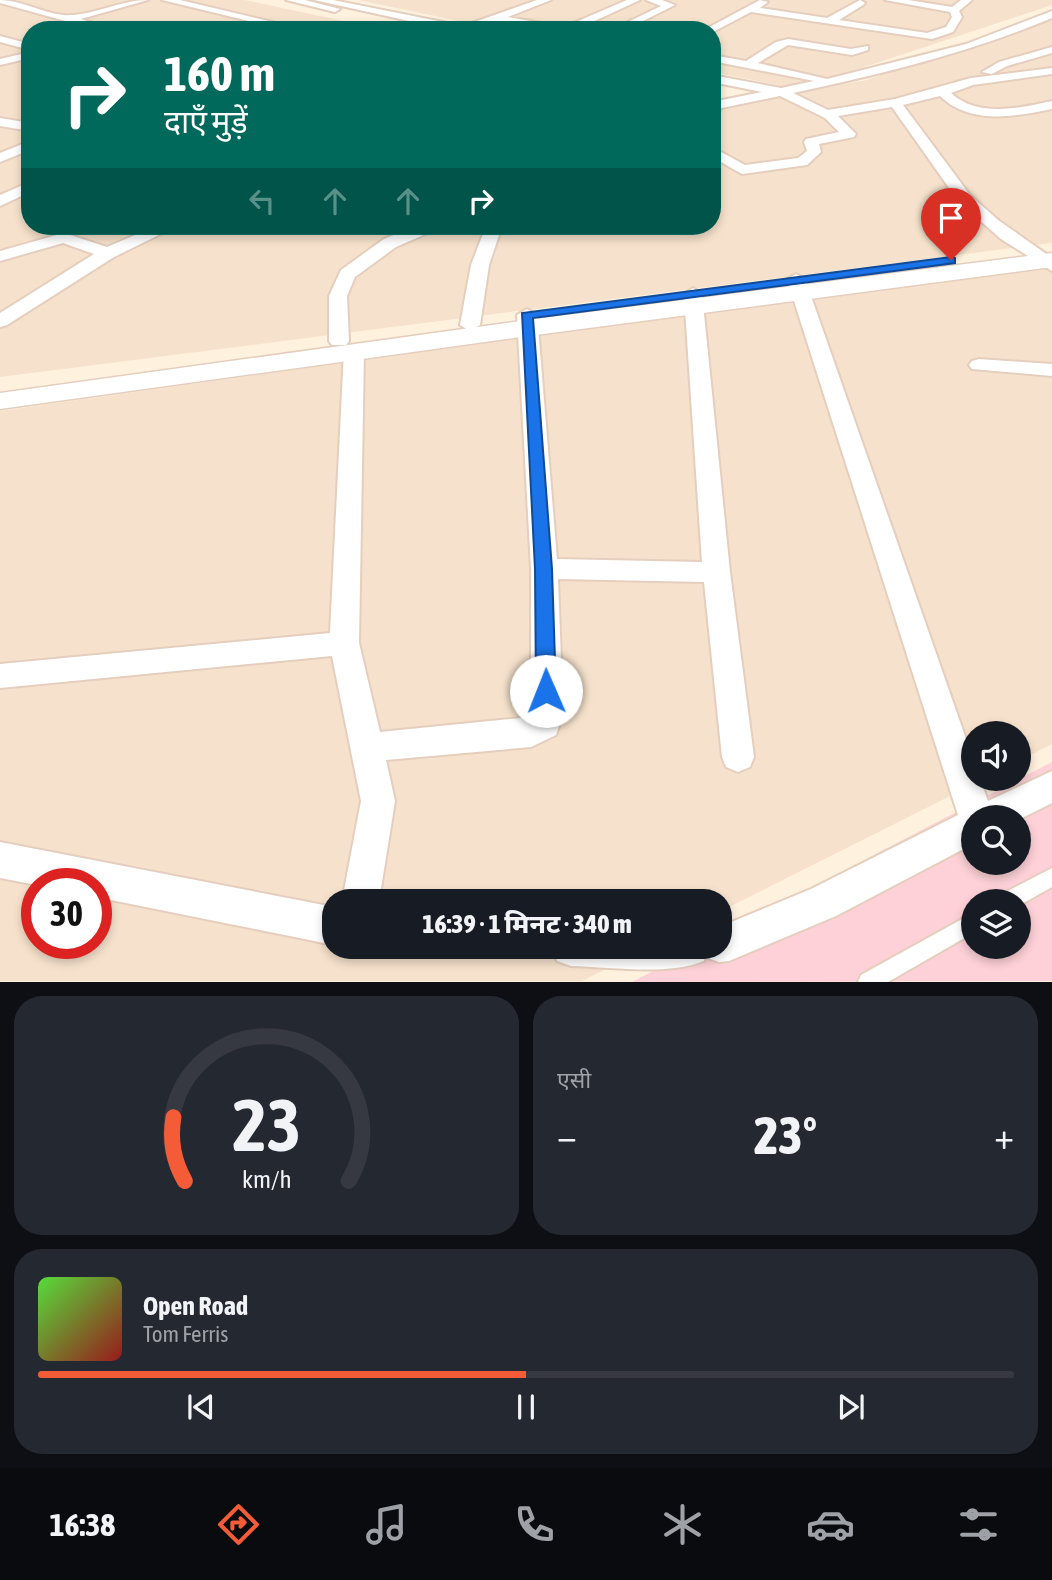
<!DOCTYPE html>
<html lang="hi">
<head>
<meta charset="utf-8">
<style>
	:root { --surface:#171b24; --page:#242831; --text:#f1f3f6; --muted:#9ea1a6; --line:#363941; --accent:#f45c38 }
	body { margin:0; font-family:"Asap Condensed","Noto Sans Devanagari",sans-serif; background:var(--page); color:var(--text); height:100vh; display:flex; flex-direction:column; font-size:26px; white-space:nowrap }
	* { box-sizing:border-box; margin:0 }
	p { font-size:23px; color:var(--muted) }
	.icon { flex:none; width:38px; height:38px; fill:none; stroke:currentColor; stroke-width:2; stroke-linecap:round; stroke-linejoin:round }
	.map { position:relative; height:982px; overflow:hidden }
	.drawer { display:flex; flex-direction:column; gap:14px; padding:14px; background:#0d0f14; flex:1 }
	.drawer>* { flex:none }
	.hud { position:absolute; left:21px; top:21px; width:700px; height:214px; border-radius:28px; box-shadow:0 4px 10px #0003; background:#00695c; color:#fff; overflow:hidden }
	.buttons { position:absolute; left:961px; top:721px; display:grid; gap:14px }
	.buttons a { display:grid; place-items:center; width:70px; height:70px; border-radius:50%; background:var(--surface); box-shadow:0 4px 10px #0003; font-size:35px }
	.speed { position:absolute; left:21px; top:868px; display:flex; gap:14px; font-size:35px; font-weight:700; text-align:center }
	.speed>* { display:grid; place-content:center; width:91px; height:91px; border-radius:50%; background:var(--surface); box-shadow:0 4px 10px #0003; line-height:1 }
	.speed .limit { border:10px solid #d22; background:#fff; color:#111 }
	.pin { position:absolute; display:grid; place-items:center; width:60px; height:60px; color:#fff; margin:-72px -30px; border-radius:50% 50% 50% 0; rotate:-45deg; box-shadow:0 0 7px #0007 }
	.pin .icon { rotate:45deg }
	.me { position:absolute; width:77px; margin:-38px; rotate:359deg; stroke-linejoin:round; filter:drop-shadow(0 0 5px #0008) }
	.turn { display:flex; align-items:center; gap:24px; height:147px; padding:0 28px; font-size:32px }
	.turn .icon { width:91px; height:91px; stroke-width:2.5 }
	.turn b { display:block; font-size:49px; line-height:60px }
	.lanes { display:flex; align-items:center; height:66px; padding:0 28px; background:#0003; justify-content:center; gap:35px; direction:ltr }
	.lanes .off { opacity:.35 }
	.big { font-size:52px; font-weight:800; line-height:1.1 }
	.drawer .card { flex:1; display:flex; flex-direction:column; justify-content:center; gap:10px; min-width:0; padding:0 24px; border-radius:28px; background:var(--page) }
	.drawer .dial { align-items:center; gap:0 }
	.dial svg { height:182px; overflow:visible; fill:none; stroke:var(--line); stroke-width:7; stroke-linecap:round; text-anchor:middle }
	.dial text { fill:var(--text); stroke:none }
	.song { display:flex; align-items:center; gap:21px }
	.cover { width:84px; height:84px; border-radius:10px; background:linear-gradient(135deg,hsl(110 70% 55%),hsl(0 70% 35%)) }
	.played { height:7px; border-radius:4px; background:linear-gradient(90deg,var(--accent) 50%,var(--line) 50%) }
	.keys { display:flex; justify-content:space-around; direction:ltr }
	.heat { display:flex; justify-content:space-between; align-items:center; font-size:38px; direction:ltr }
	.drawer .tiles { flex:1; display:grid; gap:14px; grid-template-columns:1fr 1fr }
	.card:last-child { grid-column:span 2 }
	.trip { position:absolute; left:322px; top:889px; width:410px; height:70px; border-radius:28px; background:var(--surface); box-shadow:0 4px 10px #0003; font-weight:800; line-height:70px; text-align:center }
	.menu { display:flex; height:112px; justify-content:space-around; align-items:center; background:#090b0e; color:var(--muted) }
	.menu .icon { width:49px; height:49px }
	.menu .current { color:var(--accent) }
	.menu b { font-size:32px; color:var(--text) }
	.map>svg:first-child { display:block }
	.residential { fill:#f6e2cc; fill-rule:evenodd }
	.medical { fill:#fdd1d7; fill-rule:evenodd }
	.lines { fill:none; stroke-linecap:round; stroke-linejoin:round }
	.service-casing { stroke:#e5cebd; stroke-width:4 }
	.minor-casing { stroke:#e5cebd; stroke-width:4 }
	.tertiary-casing { stroke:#e5cebd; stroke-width:3 }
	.service { fill:#fff; fill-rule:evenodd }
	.minor { fill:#fff; fill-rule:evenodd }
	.tertiary { fill:#fff; fill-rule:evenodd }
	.route { fill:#1a73e8; stroke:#114b97; stroke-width:2 }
</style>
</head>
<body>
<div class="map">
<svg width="1052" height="982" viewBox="0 0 1052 982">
	<rect width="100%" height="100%" fill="#fef1de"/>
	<g class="residential">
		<path d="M0,0H245L386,30H30V226H712V99L732,103L867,80L1052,15V243L0,377Z"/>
		<path d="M358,0H1052V5L798,89L712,72V30H502Z"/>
		<path d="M1052,263V744L1019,761L1018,733H973V779H984L719,912V901H334V947H651L582,981H0V411ZM37,884H96V943H37Z"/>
	</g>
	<path class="medical" d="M1052,762V981L632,982L699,947H719V936ZM973,817H1018V863H973ZM973,901H1018V947H973Z"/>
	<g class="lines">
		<g class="service-casing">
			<g id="service">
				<path d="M1052,868V887L1018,906V901H1000L1002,894Z"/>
				<path d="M973,913V933L888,982H858L861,975Z"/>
			</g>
		</g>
		<g class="minor-casing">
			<g id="minor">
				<path d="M0,0C23,0 50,17 71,15C97,14 121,0 148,0L81,19L116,30H98L0,3Z"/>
				<path d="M162,0H180L306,30H286Z"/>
				<path d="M286,0H305L340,9L335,12Z"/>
				<path d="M314,0H333L463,26L537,0H551L508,17L564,27L627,0H640L575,30H546L497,21L472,30H450Z"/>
				<path d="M646,0H662L675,5L625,30H611L661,6Z"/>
				<path d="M760,0L768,2L760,8L827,18L860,0L865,3L863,5L839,20L927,33L946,27L952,17L950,12L885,0H908L952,7L961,0H972L959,11L962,17L953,32L932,39L751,12L713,32L712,30H704Z"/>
				<path d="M1052,11V18C969,53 882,74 793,93L828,110L895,99L971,78L1052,68V74L973,85L951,93C978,118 1020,108 1052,101V109C1015,117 970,125 940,96L903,105L970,195L998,220L1052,258V271L1001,239L959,202L892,107L838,116L856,134L854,137L819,144L821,152L807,165L742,174L712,157V147L745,165L798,158L807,151L804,142L806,139L839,132L825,118L780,96L712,110V102L762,92L712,82V75L781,88L814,81L712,61V55L746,61L776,42L788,39L851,49L868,46V50L852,55L788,45L758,63L827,79L966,44Z"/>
				<path d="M0,36L30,44V50L0,42Z"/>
				<path d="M1052,47V53L1007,66L992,74L982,72L999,62Z"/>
				<path d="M30,52V58L0,65V59Z"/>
				<path d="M0,118L30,123V131L0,126Z"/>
				<path d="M30,141V150L0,162V153Z"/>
				<path d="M30,182V192L0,206V195Z"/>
				<path d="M156,226H177L114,257L7,325L0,327V313L94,254L63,243L0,261V251L64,233L107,247Z"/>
				<path d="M416,226H432L426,234L396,247L355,277L347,296L349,341L346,345H332L329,341V296L341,270L384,239Z"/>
				<path d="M486,226H502L489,265L480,325L470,331L460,325L471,265Z"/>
				<path d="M796,274L805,279L973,759V779H980L988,801L1052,771V803L1018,820V817H973V844L836,916L729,961L719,962L705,957L704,961C667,976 611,967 571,966L557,961L552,947H719V924L729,923L811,889L958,815L787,279Z"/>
				<path d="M693,288L702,294L730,572L754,757L750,767L738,772L726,767L722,757L704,582L558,579L563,715L556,735L531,747L386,760L395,801L379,901H342L361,801L332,656L0,688V664L330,633L344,351L347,347H361L364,351L359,643L380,732L531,717V569L517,315L527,309L537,315L557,559L702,562L684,294Z"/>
				<path d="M979,359L1052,364V376L972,369L969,365L972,361Z"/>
				<path d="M0,842L334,907V945L96,897V884L37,885L0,878Z"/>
			</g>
		</g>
		<g class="tertiary-casing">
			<path id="tertiary" d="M1052,253V267L528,336L0,409V393L528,320Z"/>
		</g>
		<use href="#service" class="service"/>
		<use href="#minor" class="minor"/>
		<use href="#tertiary" class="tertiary"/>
	</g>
	<path class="route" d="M951,257L955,258V263L533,318L552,569L556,691L553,696L546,699L539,696L536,691L535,569L522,313Z"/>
</svg>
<div class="buttons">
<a><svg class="icon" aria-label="sound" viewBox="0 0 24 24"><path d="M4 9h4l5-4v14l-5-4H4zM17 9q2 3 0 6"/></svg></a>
<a><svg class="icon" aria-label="search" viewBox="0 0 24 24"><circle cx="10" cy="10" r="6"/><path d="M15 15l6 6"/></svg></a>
<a><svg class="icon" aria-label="layers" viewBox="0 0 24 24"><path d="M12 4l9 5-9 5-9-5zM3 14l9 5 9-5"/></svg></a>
</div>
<div class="speed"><div class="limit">30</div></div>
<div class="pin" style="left:951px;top:260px;background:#d93025"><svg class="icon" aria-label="arrive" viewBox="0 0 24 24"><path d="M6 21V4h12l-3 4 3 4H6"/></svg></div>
<svg class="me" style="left:546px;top:691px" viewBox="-20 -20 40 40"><circle r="19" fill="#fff"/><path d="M0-13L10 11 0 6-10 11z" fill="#1a73e8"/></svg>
<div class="trip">16:39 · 1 मिनट · 340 m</div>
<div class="hud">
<div class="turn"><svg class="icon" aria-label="right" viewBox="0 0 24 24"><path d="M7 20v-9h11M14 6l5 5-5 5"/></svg><div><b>160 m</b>दाएँ मुड़ें</div></div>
<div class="lanes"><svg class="icon off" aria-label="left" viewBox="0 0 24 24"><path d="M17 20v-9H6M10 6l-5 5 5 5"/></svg><svg class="icon off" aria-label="ahead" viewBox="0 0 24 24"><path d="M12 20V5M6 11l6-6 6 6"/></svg><svg class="icon off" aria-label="ahead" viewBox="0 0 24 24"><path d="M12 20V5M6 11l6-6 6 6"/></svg><svg class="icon" aria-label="right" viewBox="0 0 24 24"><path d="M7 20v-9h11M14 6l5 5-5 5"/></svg></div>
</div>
</div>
<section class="drawer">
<div class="tiles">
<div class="card dial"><svg viewBox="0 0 100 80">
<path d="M14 69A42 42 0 1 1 86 69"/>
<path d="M14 69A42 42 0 0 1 9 41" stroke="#f45c38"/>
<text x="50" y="56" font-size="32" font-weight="700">23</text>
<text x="50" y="72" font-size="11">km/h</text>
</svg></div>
<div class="card"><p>एसी</p>
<div class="heat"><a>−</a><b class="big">23°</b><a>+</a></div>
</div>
<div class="card">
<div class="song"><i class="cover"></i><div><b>Open Road</b><p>Tom Ferris</p></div></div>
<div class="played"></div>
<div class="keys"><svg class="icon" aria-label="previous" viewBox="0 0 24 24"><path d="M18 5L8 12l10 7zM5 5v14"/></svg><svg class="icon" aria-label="pause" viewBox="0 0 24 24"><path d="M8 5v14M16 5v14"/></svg><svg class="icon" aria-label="next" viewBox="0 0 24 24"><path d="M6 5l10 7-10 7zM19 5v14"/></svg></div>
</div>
</div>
</section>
<nav class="menu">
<b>16:38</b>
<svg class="icon current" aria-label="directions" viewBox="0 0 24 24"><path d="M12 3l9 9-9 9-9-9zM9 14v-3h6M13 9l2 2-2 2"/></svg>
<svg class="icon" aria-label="music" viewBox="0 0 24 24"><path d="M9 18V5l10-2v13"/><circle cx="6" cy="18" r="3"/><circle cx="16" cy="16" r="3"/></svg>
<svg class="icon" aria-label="phone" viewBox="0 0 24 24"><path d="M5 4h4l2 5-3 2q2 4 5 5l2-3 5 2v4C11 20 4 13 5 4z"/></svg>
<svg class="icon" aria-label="climate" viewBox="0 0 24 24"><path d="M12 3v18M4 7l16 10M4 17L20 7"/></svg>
<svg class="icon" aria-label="car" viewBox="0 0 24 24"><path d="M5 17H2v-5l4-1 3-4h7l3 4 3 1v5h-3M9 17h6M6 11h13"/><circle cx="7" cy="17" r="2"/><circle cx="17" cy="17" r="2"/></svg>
<svg class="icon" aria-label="filters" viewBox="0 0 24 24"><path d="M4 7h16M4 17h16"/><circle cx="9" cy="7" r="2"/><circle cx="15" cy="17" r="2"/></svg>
</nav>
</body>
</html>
